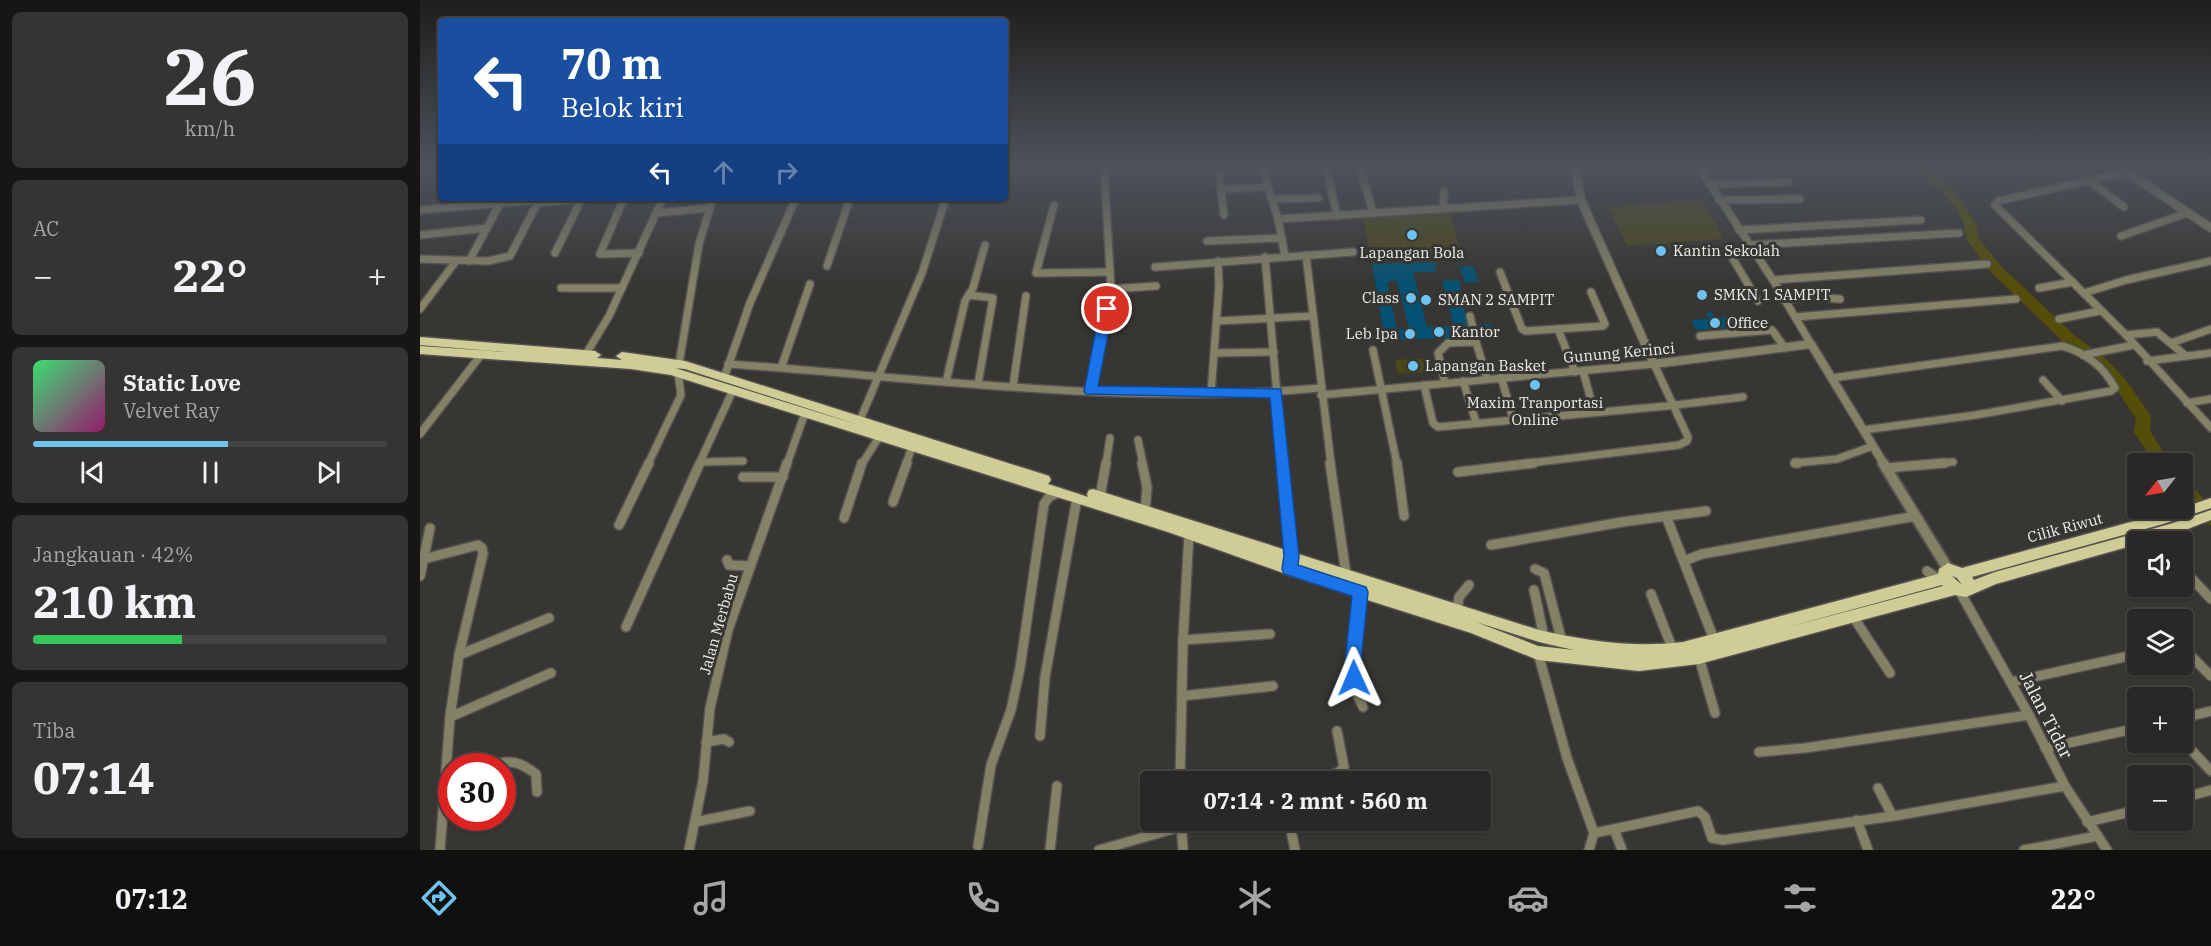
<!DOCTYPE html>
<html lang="id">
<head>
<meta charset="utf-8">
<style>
	:root { --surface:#292826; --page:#353432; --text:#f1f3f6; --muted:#a5a6a7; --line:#454443; --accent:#6cc3f2 }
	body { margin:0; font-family:"IBM Plex Serif",serif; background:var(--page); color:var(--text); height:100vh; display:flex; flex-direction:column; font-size:22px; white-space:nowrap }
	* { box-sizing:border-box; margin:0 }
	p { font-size:20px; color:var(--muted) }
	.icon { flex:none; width:33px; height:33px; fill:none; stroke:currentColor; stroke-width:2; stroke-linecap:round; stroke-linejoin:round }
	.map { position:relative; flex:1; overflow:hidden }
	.details { display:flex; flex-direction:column; gap:12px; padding:12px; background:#171615; width:420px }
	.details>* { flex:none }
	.top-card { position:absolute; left:18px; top:18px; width:570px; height:183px; border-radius:6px; box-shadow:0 2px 4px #0004,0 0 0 2px var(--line); background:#1a4fa0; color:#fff; overflow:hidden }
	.needle { width:39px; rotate:239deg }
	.tools { position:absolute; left:1707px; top:453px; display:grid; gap:12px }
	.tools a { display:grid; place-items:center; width:66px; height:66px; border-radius:6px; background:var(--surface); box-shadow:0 2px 4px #0004,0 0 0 2px var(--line); font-size:30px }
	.speed { position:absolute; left:18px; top:753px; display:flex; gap:12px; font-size:30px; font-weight:700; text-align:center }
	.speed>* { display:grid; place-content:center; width:78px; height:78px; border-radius:50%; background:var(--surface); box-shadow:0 2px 4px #0004,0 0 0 2px var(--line); line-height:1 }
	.speed .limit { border:9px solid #d22; background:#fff; color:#111 }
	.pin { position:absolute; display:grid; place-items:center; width:51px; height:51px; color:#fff; margin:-26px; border:3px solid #fff; border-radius:50%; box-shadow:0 2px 6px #0007 }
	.me { position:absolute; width:66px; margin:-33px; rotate:359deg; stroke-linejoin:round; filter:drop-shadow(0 0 4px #0008) }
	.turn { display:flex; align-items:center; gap:21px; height:126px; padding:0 24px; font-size:27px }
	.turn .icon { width:78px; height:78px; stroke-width:2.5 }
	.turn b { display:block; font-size:42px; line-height:51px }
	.lanes { display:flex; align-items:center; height:57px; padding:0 24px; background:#0003; justify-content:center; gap:30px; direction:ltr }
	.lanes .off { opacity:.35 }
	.big { font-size:45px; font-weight:700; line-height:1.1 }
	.details .widget { flex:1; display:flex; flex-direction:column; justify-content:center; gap:9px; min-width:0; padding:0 21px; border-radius:9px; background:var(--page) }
	.details .dial { align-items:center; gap:0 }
	.dial b { font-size:78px; line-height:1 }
	.song { display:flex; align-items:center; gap:18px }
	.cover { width:72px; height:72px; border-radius:9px; background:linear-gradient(135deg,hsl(140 70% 55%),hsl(320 70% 35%)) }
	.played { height:6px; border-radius:3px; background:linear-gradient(90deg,var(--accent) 55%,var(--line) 55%) }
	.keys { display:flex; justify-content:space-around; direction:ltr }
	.heat { display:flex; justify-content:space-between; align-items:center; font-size:33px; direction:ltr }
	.charge { height:9px; border-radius:4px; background:linear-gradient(90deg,#34c759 42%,var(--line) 0) }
	.trip { position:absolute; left:720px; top:771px; width:351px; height:60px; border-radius:6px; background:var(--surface); box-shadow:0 2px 4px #0004,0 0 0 2px var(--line); font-weight:700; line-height:60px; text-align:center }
	.tabs { display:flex; height:96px; justify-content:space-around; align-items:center; background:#10100f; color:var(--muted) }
	.tabs .icon { width:42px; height:42px }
	.tabs .current { color:var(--accent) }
	.tabs b { font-size:27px; color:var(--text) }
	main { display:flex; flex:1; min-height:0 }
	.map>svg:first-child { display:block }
	.green { fill:#4a471b }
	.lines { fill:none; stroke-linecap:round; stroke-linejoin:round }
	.river { fill:#544f08; fill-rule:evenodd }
	.building { fill:#045273; fill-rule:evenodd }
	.minor-far1-casing { stroke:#545351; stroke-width:10 }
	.minor-casing { stroke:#545351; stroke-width:12 }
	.tertiary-far1-casing { stroke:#545351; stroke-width:11 }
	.tertiary-casing { stroke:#545351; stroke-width:14 }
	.primary-casing { stroke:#545351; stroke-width:3 }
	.minor-far1 { stroke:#838267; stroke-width:7 }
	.minor { stroke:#838267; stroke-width:9 }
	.tertiary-far1 { stroke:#838267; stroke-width:8 }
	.tertiary { stroke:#838267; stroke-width:10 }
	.primary { fill:#cfcc95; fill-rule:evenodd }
	.route { fill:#1a73e8; stroke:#114b97; stroke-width:1.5 }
	.poi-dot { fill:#6cc3f2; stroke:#373633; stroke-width:2 }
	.labels { text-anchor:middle; stroke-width:6; stroke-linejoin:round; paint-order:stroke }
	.poi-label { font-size:15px; fill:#eeeeec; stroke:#373633; text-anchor:start }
	.street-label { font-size:15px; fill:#eeeeec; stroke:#373633 }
	.near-street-label { font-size:18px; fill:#eeeeec; stroke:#373633 }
</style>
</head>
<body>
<main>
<section class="details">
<div class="widget dial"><b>26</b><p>km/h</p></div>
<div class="widget"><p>AC</p>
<div class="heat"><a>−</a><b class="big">22°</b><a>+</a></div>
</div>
<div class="widget">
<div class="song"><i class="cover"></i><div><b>Static Love</b><p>Velvet Ray</p></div></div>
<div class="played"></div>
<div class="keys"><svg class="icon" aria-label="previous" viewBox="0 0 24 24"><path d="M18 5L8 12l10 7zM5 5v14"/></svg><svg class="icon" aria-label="pause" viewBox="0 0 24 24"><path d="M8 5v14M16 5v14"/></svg><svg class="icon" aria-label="next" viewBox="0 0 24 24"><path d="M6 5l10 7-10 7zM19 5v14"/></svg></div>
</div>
<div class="widget"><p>Jangkauan · 42%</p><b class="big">210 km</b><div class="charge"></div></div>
<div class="widget"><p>Tiba</p><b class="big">07:14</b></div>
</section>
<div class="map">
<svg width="1791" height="850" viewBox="0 0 1791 850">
	<rect width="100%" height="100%" fill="#373633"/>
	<g class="green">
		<path d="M1282,200L1304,239L1207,246L1188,207Z"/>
		<path d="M1029,211L1042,255L952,261L943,216Z"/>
		<path d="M1009,358L1012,372L978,374L975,360Z"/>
	</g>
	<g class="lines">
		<g class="river">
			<path d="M1492,167H1506L1532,188L1556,224L1559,239L1580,265L1654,335L1686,359L1705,379L1729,413L1731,417L1730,431L1751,464H1735L1714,432L1716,418L1695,387L1676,367L1644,343L1570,271L1547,240L1544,224L1537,210L1524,194Z"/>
			<path d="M1762,481L1768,482L1791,507V525L1785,523L1762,498Z"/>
		</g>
	</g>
	<g class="building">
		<path d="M1015,262L1016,272H993L1007,327L1034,326L1022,281L1039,280L1049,337L980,340L979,337L965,338L952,264ZM977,280L989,329L977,330L967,282Z"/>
		<path d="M1053,266L1059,282L1045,283L1039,267Z"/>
		<path d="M1291,311L1295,318L1313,317L1318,327L1276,330L1271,320L1289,319L1286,313Z"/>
		<path d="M1058,324H1071L1074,336L1061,337Z"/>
	</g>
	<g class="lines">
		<g class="minor-far1-casing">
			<g id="minor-far1">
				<path d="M842,167L858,219L865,256"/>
				<path d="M906,167L917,216"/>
				<path d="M940,167L953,213"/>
				<path d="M1279,167L1353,280L1391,344"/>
				<path d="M1707,172L1578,201L1575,205L1706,335L1791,428"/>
				<path d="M799,174L804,215"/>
				<path d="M1670,181L1704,207"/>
				<path d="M1289,184L1369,182"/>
				<path d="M801,189L848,187"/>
				<path d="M204,198L180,254L219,253"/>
				<path d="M851,199L898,198"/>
				<path d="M1299,200L1380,199"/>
				<path d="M117,203L161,199"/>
				<path d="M634,205L616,273L690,272"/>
				<path d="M1023,207L1024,191"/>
				<path d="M0,210L119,200"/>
				<path d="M237,213L289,208"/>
				<path d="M858,219L1161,200"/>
				<path d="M1319,230L1501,220"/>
				<path d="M0,235L67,228"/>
				<path d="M1701,236L1767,213"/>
				<path d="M787,241L861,238"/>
				<path d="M1330,245L1539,233"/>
				<path d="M135,253L162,198"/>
				<path d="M1335,254L1315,255L1313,259L1338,301"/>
				<path d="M886,255L911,464"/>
				<path d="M845,257L863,464"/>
				<path d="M0,259L68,261L90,256L120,198"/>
				<path d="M49,261L83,198"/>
				<path d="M407,266L430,198"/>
				<path d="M735,267L933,252"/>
				<path d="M1080,272L1102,329L1106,331L1183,326L1185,324L1171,292"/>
				<path d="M1353,280L1567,264"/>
				<path d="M141,288H202"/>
				<path d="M1619,288L1653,282"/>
				<path d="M691,289L736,286"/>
				<path d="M1664,293L1706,280L1791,261"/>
				<path d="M549,295L573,298L558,384"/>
				<path d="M1364,300L1387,297L1420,299"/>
				<path d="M0,309L36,261"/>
				<path d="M1375,317L1596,299"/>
				<path d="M1639,319L1680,311"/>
				<path d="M797,321L893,316"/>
				<path d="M1138,329L1155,372"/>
				<path d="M1706,335L1737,332L1766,356"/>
				<path d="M1280,336L1352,330L1365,348"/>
				<path d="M1056,342L1067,378"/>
				<path d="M1751,343L1791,329"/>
				<path d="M953,350L977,464"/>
				<path d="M795,353L854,352"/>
				<path d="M1663,355L1714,345"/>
				<path d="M163,359L189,316L243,198"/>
				<path d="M1727,361L1791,353"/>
				<path d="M259,364L279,244L293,198"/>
				<path d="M308,364C504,378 703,406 900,388"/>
				<path d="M361,368L390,284"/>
				<path d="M1163,371L1174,411"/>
				<path d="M1081,377L1093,418"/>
				<path d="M304,378L330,303L376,198"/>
				<path d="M1412,378L1642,346C1665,352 1684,367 1695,388L1691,391L1556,415L1443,430"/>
				<path d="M1623,380L1642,401"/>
				<path d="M1043,381L1056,422"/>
				<path d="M526,382L545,301L553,288L565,245"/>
				<path d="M1025,383L1018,353L1028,343L1056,342L1050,316"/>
				<path d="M1004,385L1013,423L1018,427L1247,406L1323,397"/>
				<path d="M593,386L606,296"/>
				<path d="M670,391L691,289L684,167"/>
				<path d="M791,393L799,286L798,261"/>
				<path d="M901,395L1234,364L1268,437L1267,441L1259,445L1102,464"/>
				<path d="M1767,403L1791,399"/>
				<path d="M440,420L502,273L526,198"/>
				<path d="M0,434L64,351"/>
				<path d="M718,440L723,464"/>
				<path d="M1726,458L1732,464"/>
				<path d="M280,462L323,461"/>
				<path d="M1375,463L1417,459L1453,446"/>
				<path d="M228,464L261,395L258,373"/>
				<path d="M279,464L313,390"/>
				<path d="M367,464L385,413"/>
				<path d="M442,464L461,434"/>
				<path d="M486,464L492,447"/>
				<path d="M686,464L690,438"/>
				<path d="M1508,464L1533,462"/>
			</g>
		</g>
		<g class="minor-casing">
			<g id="minor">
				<path d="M722,463L727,487L725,511"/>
				<path d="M863,463L871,560"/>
				<path d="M910,463L926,574"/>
				<path d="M977,463L984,516"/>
				<path d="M1375,463H1378"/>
				<path d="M1466,468L1525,463"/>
				<path d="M1038,472L1114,463"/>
				<path d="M323,477H363"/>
				<path d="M680,497L686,463"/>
				<path d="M1762,500L1770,511"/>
				<path d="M473,502L487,463"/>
				<path d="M1246,516L1295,642"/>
				<path d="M424,518L442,463"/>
				<path d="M199,525L229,463"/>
				<path d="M1071,545L1202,522L1286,511"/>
				<path d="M0,560L58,545L62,548L63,554L39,655L30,717L20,850"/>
				<path d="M307,560L309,565L329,566"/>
				<path d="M1264,561L1282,554L1496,516"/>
				<path d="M1762,568L1791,599"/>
				<path d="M1115,569L1124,573L1142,642"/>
				<path d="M1507,571L1518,579"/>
				<path d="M0,576L10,528"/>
				<path d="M1114,590L1124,637"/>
				<path d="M940,592C935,629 924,672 943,707"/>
				<path d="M1540,592L1609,715L1645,786L1687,850"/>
				<path d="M1231,594L1253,650"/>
				<path d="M1037,611L1039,597L1049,585"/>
				<path d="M1432,615L1470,673"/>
				<path d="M206,627L280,463"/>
				<path d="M763,640L850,634"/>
				<path d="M1762,647L1791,676"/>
				<path d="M1118,653L1147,758L1174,833L1169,850"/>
				<path d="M1278,654L1295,713"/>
				<path d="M39,655L129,618"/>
				<path d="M1591,682L1718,654"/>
				<path d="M762,696L853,686"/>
				<path d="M30,717L131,673"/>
				<path d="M1762,718L1791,711"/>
				<path d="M620,736L625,677L657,498"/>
				<path d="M1762,740L1791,771"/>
				<path d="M286,742L304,739L309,742"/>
				<path d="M1625,748L1718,728"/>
				<path d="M1339,752L1385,748L1609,715"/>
				<path d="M69,766C90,759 99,761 116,774L117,792"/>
				<path d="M760,782L763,640L769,534"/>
				<path d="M895,782L919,772L924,767L917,731"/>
				<path d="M1458,788L1472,815"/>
				<path d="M1762,798L1791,790"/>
				<path d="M761,820L763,850"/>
				<path d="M869,820L875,850"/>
				<path d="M1437,820L1448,850"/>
				<path d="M275,822L330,811"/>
				<path d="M1667,822L1718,810"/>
				<path d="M1194,829L1278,811L1285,817L1292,838L1303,840L1474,816L1645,786"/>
				<path d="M1174,833L1194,829L1202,850"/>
				<path d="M558,846L571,765L591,710L600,668L624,504L629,497L639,492"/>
				<path d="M269,850L283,781L290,708L308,630L367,463"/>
				<path d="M630,850L637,786"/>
				<path d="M679,850L785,820"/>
				<path d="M1604,850L1677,836"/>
			</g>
		</g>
		<g class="tertiary-far1-casing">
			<g id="tertiary-far1">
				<path d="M1155,167L1161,200L1234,364L1391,344L1464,464"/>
				<path d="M1699,167L1791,228"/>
			</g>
		</g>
		<g class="tertiary-casing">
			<path id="tertiary" d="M1463,463L1528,569"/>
		</g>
		<g class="primary-casing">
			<path id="primary" d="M0,337L175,351L181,355L177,358L202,360L196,356L202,352L265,361L629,476L631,480L628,484L668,497L667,494L669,490L673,489L1119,630C1167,641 1214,648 1263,642L1518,574L1519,569L1528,563L1542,568L1762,508L1791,498V508L1743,524L1552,577L1554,580L1575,572L1750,524L1791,510V520C1768,528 1742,542 1718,542V544L1576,584L1546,597L1535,595L1279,664L1219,671L1118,660L1051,633L869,575L748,532L251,375L211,369L0,354V346L85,352L0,345ZM254,368L265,369L442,426L255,368ZM1532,576L1537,578L1542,585ZM1522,585L1523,586L1361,629ZM1056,622L1119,642L1154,650L1118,646Z"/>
		</g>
		<use href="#minor-far1" class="minor-far1"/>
		<use href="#minor" class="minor"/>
		<use href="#tertiary-far1" class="tertiary-far1"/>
		<use href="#tertiary" class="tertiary"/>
		<use href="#primary" class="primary"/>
	</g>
	<linearGradient id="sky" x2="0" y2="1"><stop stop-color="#1e1e1c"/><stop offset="0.58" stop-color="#4d525b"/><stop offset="1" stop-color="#4d525b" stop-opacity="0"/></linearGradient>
	<rect width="1791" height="286" fill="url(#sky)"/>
	<path class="route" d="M687,305L693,309L678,386L861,389L879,556L878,565L946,587L948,592L941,662L943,678L940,683L934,685L929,683L925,662L932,596L864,574L862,569L864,556L850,398L666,394L664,391L680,309Z"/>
	<g class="poi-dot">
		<circle cx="992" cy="235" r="6"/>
		<circle cx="1241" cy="251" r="6"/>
		<circle cx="1282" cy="295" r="6"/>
		<circle cx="991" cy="298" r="6"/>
		<circle cx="1006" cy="300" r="6"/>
		<circle cx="1295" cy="323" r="6"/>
		<circle cx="1019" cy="332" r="6"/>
		<circle cx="990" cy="334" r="6"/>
		<circle cx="993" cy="366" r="6"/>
		<circle cx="1115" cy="385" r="6"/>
	</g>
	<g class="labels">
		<g class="poi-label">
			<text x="1253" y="256">Kantin Sekolah</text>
			<text x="992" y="258" text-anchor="middle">Lapangan Bola</text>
			<text x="1294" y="300">SMKN 1 SAMPIT</text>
			<text x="979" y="303" text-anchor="end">Class</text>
			<text x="1018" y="305">SMAN 2 SAMPIT</text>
			<text x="1307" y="328">Office</text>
			<text x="1031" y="337">Kantor</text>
			<text x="978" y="339" text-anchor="end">Leb Ipa</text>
			<text x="1005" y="371">Lapangan Basket</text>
			<text x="1115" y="408" text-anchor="middle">Maxim Tranportasi<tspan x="1115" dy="17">Online</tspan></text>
		</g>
		<g class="street-label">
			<text transform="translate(1199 353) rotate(-5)" y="5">Gunung Kerinci</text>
			<text transform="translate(1645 528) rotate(-15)" y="5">Cilik Riwut</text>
			<text transform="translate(299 624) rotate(-74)" y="5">Jalan Merbabu</text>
		</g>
		<g class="near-street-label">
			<text transform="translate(1626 715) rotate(63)" y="6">Jalan Tidar</text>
		</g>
	</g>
</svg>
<div class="tools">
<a><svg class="needle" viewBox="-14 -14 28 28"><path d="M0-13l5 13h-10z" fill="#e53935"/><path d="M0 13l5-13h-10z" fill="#a5a6a7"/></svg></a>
<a><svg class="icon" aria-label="sound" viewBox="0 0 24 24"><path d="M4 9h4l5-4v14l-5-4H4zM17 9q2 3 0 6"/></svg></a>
<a><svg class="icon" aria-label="layers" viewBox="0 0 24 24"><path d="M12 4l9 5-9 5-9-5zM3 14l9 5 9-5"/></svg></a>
<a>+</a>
<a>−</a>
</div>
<div class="speed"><div class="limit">30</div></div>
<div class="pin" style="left:687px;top:309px;background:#d93025"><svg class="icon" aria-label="arrive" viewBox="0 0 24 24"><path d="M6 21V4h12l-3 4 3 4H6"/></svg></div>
<svg class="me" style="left:934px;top:678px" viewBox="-20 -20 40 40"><path d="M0-17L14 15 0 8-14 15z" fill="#1a73e8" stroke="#fff" stroke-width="4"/></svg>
<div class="trip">07:14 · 2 mnt · 560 m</div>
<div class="top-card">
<div class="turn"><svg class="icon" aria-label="left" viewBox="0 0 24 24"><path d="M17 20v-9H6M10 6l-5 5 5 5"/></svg><div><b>70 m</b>Belok kiri</div></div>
<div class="lanes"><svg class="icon" aria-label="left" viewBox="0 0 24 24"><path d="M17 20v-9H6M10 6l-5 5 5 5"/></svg><svg class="icon off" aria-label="ahead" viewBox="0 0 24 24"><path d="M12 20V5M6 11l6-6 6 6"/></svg><svg class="icon off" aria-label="right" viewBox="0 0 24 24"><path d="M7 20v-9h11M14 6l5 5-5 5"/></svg></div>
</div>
</div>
</main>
<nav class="tabs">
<b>07:12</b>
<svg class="icon current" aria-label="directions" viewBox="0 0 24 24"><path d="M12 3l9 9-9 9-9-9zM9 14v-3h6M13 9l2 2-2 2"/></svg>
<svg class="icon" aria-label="music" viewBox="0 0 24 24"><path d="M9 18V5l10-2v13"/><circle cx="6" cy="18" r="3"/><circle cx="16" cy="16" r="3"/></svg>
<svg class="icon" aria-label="phone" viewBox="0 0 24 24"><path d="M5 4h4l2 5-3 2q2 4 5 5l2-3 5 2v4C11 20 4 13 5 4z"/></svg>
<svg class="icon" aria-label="climate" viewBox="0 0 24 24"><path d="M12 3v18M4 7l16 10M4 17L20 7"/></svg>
<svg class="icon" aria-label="car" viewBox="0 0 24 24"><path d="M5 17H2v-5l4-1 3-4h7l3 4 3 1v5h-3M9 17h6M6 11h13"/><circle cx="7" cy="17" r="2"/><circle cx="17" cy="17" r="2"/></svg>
<svg class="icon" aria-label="filters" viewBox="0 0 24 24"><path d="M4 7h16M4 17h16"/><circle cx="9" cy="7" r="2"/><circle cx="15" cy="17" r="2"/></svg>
<b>22°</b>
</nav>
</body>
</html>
